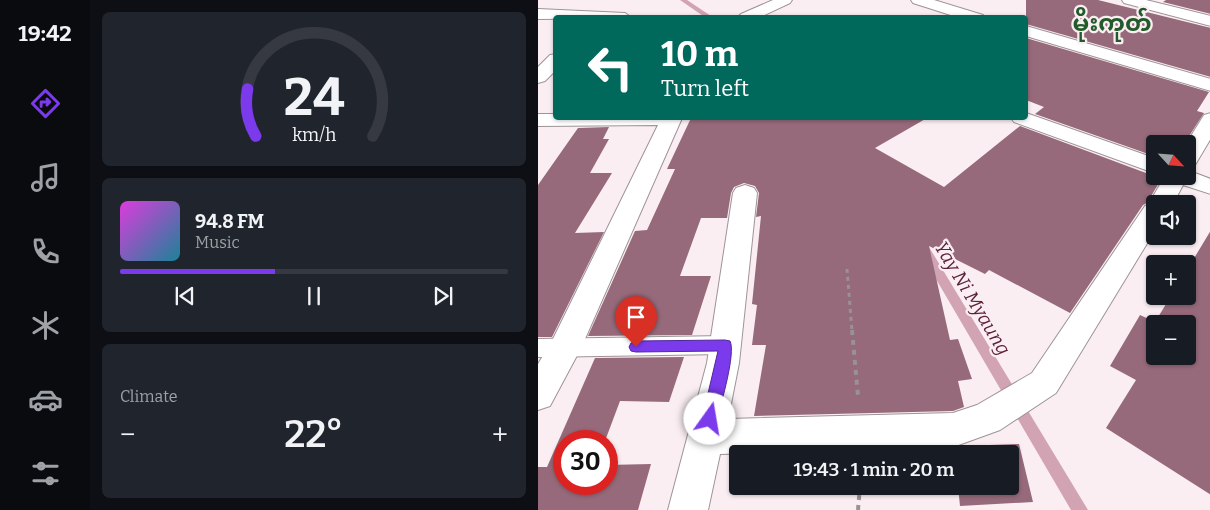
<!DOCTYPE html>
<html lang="en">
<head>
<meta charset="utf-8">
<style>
	:root { --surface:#171b24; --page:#20242c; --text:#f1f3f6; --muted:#9ea1a6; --line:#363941; --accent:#7c3aed }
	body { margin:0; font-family:Bitter,"Noto Sans Myanmar",serif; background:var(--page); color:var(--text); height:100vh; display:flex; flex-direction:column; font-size:19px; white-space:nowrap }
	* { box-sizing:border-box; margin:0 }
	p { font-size:16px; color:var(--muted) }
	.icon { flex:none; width:28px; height:28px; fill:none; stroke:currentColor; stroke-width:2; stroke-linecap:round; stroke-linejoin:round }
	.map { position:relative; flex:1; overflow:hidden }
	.panel { display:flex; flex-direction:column; gap:12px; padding:12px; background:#0d0f14; width:448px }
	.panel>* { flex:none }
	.top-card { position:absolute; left:15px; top:15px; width:475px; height:105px; border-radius:5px; box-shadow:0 1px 4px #0004; background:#00695c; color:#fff; overflow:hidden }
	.needle { width:32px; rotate:116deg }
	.fabs { position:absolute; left:608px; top:135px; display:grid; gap:10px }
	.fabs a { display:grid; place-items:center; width:50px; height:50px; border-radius:5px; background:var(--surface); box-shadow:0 1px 4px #0004; font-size:25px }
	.speed { position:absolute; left:15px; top:430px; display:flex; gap:10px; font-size:25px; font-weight:700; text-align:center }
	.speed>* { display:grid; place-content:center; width:65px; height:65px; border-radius:50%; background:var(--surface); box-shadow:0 1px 4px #0004; line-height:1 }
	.speed .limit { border:8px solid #d22; background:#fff; color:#111 }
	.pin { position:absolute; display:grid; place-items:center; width:42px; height:42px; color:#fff; margin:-51px -21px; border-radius:50% 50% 50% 0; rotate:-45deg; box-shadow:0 0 5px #0007 }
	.pin .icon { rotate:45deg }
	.me { position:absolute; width:55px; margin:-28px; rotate:13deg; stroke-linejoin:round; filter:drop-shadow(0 0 4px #0008) }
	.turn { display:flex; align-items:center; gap:18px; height:105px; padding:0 25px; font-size:22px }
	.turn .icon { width:65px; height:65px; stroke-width:2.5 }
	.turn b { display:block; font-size:35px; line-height:42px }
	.big { font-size:38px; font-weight:600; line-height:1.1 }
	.panel .tile { flex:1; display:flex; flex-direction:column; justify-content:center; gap:8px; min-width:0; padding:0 18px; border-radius:8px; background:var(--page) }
	.panel .dial { align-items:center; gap:0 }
	.dial svg { height:130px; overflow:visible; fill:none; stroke:var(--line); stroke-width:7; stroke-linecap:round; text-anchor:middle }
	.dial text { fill:var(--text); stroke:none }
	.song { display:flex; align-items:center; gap:15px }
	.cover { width:60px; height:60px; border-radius:8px; background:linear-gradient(135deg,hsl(300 70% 55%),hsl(190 70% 35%)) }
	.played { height:5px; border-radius:2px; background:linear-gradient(90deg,var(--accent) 40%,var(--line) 40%) }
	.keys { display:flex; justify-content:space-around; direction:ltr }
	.heat { display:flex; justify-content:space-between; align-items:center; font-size:28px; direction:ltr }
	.trip { position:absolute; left:191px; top:445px; width:290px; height:50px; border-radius:5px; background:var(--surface); box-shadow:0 1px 4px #0004; font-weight:600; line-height:50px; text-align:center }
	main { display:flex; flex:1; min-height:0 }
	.tabs { display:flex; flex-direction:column; width:90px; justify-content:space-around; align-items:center; background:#090b0e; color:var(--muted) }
	.tabs .icon { width:35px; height:35px }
	.tabs .current { color:var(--accent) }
	.tabs b { font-size:22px; color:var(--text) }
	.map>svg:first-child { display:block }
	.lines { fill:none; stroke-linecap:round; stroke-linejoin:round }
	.stream { fill:#d2a3b3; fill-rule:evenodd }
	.building { fill:#966a7a; fill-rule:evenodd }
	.lane-casing { stroke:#9e9396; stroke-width:2 }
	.street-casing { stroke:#9e9396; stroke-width:2 }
	.path-far1 { stroke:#999194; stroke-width:3; stroke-dasharray:4 4; stroke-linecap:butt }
	.path { stroke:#999194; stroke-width:4; stroke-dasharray:5 5; stroke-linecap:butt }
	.lane { fill:#fff; fill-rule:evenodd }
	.street { fill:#fff; fill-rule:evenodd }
	.route { fill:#7c3aed; stroke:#51269a }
	.labels { text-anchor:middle; stroke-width:4.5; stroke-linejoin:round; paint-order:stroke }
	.water-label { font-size:19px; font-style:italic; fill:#5c223b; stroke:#faeef2 }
	.far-town-label { font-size:24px; font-weight:bold; fill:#215b29; stroke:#faeef2 }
</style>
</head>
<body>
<main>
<nav class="tabs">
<b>19:42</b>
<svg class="icon current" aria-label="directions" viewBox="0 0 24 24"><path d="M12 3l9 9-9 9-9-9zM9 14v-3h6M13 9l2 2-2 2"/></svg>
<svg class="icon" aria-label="music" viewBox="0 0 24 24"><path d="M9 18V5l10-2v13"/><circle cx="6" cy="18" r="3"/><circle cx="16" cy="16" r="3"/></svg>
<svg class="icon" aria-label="phone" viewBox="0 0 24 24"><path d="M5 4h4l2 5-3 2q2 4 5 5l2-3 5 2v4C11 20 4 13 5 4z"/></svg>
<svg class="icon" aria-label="climate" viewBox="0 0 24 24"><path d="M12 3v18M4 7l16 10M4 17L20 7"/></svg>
<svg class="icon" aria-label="car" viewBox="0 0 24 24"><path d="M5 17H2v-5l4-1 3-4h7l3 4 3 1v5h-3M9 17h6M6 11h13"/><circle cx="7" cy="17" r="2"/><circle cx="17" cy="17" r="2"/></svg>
<svg class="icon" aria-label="filters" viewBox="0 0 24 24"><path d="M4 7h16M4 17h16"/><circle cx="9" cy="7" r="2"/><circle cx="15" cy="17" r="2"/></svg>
</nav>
<section class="panel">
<div class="tile dial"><svg viewBox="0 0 100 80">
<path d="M14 69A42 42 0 1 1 86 69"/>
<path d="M14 69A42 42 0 0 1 9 40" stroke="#7c3aed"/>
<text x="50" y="56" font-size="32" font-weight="700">24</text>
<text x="50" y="72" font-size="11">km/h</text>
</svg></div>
<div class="tile">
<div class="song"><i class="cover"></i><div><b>94.8 FM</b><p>Music</p></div></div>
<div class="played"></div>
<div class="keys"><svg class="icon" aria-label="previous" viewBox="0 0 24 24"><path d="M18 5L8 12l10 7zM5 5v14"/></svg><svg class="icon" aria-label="pause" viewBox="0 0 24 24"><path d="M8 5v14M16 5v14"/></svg><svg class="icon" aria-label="next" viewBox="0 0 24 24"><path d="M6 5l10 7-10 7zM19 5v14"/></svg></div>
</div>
<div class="tile"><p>Climate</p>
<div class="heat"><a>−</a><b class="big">22°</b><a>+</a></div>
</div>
</section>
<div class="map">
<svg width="673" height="510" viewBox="0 0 673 510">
	<rect width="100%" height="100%" fill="#faeef2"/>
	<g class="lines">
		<g class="stream">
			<path d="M142,0H149L176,18H168Z"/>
			<path d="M387,246L391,247L550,510H533L381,250Z"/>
		</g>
	</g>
	<g class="building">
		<path d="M488,0H560L673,28V77L488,24Z"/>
		<path d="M628,0H673V14L625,2Z"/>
		<path d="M488,38L671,92L659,111L666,113L646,144H616V156L497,114L506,107L488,100Z"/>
		<path d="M153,118H389L337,148L406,187L482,126L616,176H625L609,203L605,205L532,313L451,270L447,274L391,246L412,340L420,339L434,379L420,381L426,407L415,411L216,416L228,345H214L219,305L214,304L223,216L218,217L221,193L217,186L206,183L196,187L193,193L189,218H163L142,276H173L154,335L50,336L97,231L109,230L137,169H129Z"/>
		<path d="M71,127L65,139H71L52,173H74L37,233L66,232L14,337H0V185L40,128Z"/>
		<path d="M673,230V495L568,428L598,380L572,366L602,315L617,322L633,296H649V270ZM616,324H649V356H616Z"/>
		<path d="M146,357L131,402L82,401L67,441H26V484H69V465L113,464L100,510H0V467H9L57,358Z"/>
		<path d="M481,444L495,502L422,506L420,486H472V454H415L414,449L423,446Z"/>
	</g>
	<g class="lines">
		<g class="lane-casing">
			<path id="lane" d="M187,336L195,339L198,345L195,351L187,354L0,357V339Z"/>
		</g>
		<g class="street-casing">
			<g id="street">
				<path d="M235,0H254L252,3L220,18L200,17L203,14Z"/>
				<path d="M373,0H396L445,15L447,18H422L375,3Z"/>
				<path d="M584,0H608L673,16V26L586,3Z"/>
				<path d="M0,9L87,13L94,18L0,19Z"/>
				<path d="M488,26L673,79V91L488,36Z"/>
				<path d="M18,54V70L7,81L0,83V67L12,55Z"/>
				<path d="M488,113L616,158V173L476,122L473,118H488Z"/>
				<path d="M673,113V138L657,165L649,167L648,144L666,115Z"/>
				<path d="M0,114H18V118H144L43,348L12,406L0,410V364L15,339L120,125L0,126Z"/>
				<path d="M649,170L673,179V194L645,185L635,204H616V232L518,393L462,430L415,447L182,454L170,510H130L169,363L195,193L198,188L207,185L216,188L219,193L201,363L190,419L415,413L439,405L494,373L607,206L610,205L627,176H649Z"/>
			</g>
		</g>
		<path class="path-far1" d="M309,269L314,331"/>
		<g class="path">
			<path d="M314,330L320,396"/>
			<path d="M320,510L322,486"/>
		</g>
		<use href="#lane" class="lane"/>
		<use href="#street" class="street"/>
	</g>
	<path class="route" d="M187,340L192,341C198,353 183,404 179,419L177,424L172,426L167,424L164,419L180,351L98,352L93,351L91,347L93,343L98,341Z"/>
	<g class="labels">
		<g class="water-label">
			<text transform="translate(435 298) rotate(59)" y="7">Yay Ni Myaung</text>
		</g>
		<g class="far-town-label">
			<text x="574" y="31">မိုးကုတ်</text>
		</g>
	</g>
</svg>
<div class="fabs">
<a><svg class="needle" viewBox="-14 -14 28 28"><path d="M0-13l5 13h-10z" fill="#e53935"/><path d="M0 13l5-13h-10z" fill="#9ea1a6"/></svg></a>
<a><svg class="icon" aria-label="sound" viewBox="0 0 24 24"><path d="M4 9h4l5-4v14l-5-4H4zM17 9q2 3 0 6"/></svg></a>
<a>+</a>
<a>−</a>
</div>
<div class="speed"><div class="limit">30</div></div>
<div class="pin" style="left:98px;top:347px;background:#d93025"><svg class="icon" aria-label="arrive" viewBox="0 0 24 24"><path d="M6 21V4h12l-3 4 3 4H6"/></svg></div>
<svg class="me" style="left:172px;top:419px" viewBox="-20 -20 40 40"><circle r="19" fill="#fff"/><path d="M0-13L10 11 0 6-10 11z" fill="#7c3aed"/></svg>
<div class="trip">19:43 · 1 min · 20 m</div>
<div class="top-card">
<div class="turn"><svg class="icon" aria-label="left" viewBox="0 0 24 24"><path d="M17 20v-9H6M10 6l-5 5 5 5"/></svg><div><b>10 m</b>Turn left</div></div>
</div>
</div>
</main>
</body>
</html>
